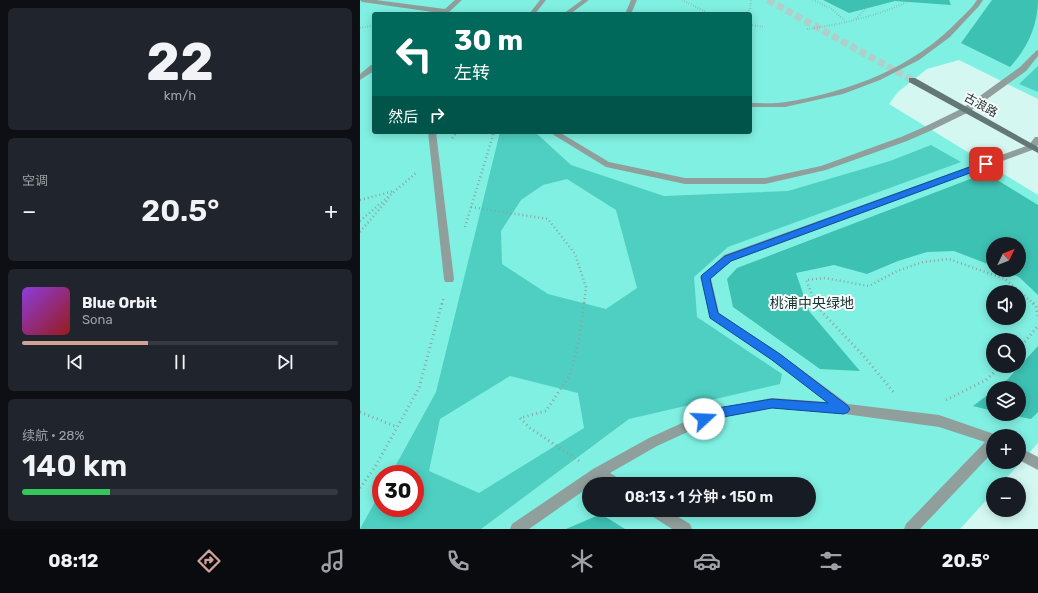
<!DOCTYPE html>
<html lang="zh">
<head>
<meta charset="utf-8">
<style>
	:root { --surface:#171b24; --page:#20242c; --text:#f1f3f6; --muted:#9ea1a6; --line:#363941; --accent:#d0a298 }
	body { margin:0; font-family:Rubik,"Noto Sans SC",sans-serif; background:var(--page); color:var(--text); height:100vh; display:flex; flex-direction:column; font-size:15px; white-space:nowrap }
	* { box-sizing:border-box; margin:0 }
	p { font-size:13px; color:var(--muted) }
	.icon { flex:none; width:22px; height:22px; fill:none; stroke:currentColor; stroke-width:2; stroke-linecap:round; stroke-linejoin:round }
	.map { position:relative; flex:1; overflow:hidden }
	.sheet { display:flex; flex-direction:column; gap:8px; padding:8px; background:#0d0f14; width:360px }
	.sheet>* { flex:none }
	.hud { position:absolute; left:12px; top:12px; width:380px; height:122px; border-radius:4px; box-shadow:0 2px 10px #0003; background:#00695c; color:#fff; overflow:hidden }
	.needle { width:26px; rotate:47deg }
	.buttons { position:absolute; left:626px; top:237px; display:grid; gap:8px }
	.buttons a { display:grid; place-items:center; width:40px; height:40px; border-radius:50%; background:var(--surface); box-shadow:0 2px 10px #0003; font-size:20px }
	.speed { position:absolute; left:12px; top:465px; display:flex; gap:8px; font-size:20px; font-weight:700; text-align:center }
	.speed>* { display:grid; place-content:center; width:52px; height:52px; border-radius:50%; background:var(--surface); box-shadow:0 2px 10px #0003; line-height:1 }
	.speed .limit { border:6px solid #d22; background:#fff; color:#111 }
	.pin { position:absolute; display:grid; place-items:center; width:34px; height:34px; color:#fff; margin:-17px; border-radius:8px; box-shadow:0 2px 6px #0006 }
	.me { position:absolute; width:44px; margin:-22px; rotate:70deg; stroke-linejoin:round; filter:drop-shadow(0 0 3px #0008) }
	.turn { display:flex; align-items:center; gap:14px; height:84px; padding:0 16px; font-size:18px }
	.turn .icon { width:52px; height:52px; stroke-width:2.5 }
	.turn b { display:block; font-size:28px; line-height:34px }
	.then { display:flex; align-items:center; height:38px; padding:0 16px; background:#0003; gap:8px; font-size:15px }
	.big { font-size:30px; font-weight:600; line-height:1.1 }
	.sheet .tile { flex:1; display:flex; flex-direction:column; justify-content:center; gap:6px; min-width:0; padding:0 14px; border-radius:6px; background:var(--page) }
	.sheet .dial { align-items:center; gap:0 }
	.dial b { font-size:52px; line-height:1 }
	.song { display:flex; align-items:center; gap:12px }
	.cover { width:48px; height:48px; border-radius:6px; background:linear-gradient(135deg,hsl(270 70% 55%),hsl(0 70% 35%)) }
	.played { height:4px; border-radius:2px; background:linear-gradient(90deg,var(--accent) 40%,var(--line) 40%) }
	.keys { display:flex; justify-content:space-around; direction:ltr }
	.heat { display:flex; justify-content:space-between; align-items:center; font-size:22px; direction:ltr }
	.charge { height:6px; border-radius:3px; background:linear-gradient(90deg,#34c759 28%,var(--line) 0) }
	.trip { position:absolute; left:222px; top:477px; width:234px; height:40px; border-radius:20px; background:var(--surface); box-shadow:0 2px 10px #0003; font-weight:600; line-height:40px; text-align:center }
	.tabs { display:flex; height:64px; justify-content:space-around; align-items:center; background:#090b0e; color:var(--muted) }
	.tabs .icon { width:28px; height:28px }
	.tabs .active { color:var(--accent) }
	.tabs b { font-size:18px; color:var(--text) }
	main { display:flex; flex:1; min-height:0 }
	.map>svg:first-child { display:block }
	.green { fill:#80f0e2; fill-rule:evenodd }
	.forest { fill:#3dc1b3 }
	.water { fill:#4ecfc1; fill-rule:evenodd }
	.lines { fill:none; stroke-linecap:round; stroke-linejoin:round }
	.secondary-tunnel { stroke:#b0ceca; stroke-width:7; stroke-dasharray:7 3.5; stroke-linecap:butt }
	.path-far2 { stroke:#8ba5a1; stroke-width:2; stroke-dasharray:0.5 2; stroke-linecap:butt }
	.path-far1 { stroke:#8ba5a1; stroke-width:2.5; stroke-dasharray:1 3; stroke-linecap:butt }
	.path { stroke:#8ba5a1; stroke-width:3; stroke-dasharray:1 3.5; stroke-linecap:butt }
	.street { fill:#909f9c; fill-rule:evenodd }
	.secondary { fill:#637875; fill-rule:evenodd }
	.route { fill:#1a73e8; stroke:#114b97 }
	.labels { text-anchor:middle; stroke-width:4; stroke-linejoin:round; paint-order:stroke }
	.far-street-label { font-size:12px; fill:#1e2c2a; stroke:#f6fdfc }
	.park-label { font-size:14px; fill:#1b322f; stroke:#f6fdfc }
</style>
</head>
<body>
<main>
<section class="sheet">
<div class="tile dial"><b>22</b><p>km/h</p></div>
<div class="tile"><p>空调</p>
<div class="heat"><a>−</a><b class="big">20.5°</b><a>+</a></div>
</div>
<div class="tile">
<div class="song"><i class="cover"></i><div><b>Blue Orbit</b><p>Sona</p></div></div>
<div class="played"></div>
<div class="keys"><svg class="icon" aria-label="previous" viewBox="0 0 24 24"><path d="M18 5L8 12l10 7zM5 5v14"/></svg><svg class="icon" aria-label="pause" viewBox="0 0 24 24"><path d="M8 5v14M16 5v14"/></svg><svg class="icon" aria-label="next" viewBox="0 0 24 24"><path d="M6 5l10 7-10 7zM19 5v14"/></svg></div>
</div>
<div class="tile"><p>续航 · 28%</p><b class="big">140 km</b><div class="charge"></div></div>
</section>
<div class="map">
<svg width="678" height="529" viewBox="0 0 678 529">
	<rect width="100%" height="100%" fill="#d4f7f2"/>
	<path class="green" d="M0,0H678V99L599,60L567,69L538,92L529,104L678,195V443L641,484H633V493L600,529H0ZM14,14H390V132H14ZM633,244H659V270H633ZM633,292H659V318H633ZM633,340H659V366H633ZM633,388H659V414H633ZM633,436H659V462H633ZM21,474H55V508H21ZM229,484H449V510H229Z"/>
	<g class="forest">
		<path d="M463,0H589L591,5L535,1L489,13Z"/>
		<path d="M632,0H678C678,25 667,49 650,67L601,43Z"/>
		<path d="M626,173L678,205V295L659,277L642,270H659V244H633V266L594,251L567,252L538,261L507,274L474,265L436,273L449,311L500,371L460,369L373,307L367,279L377,268Z"/>
		<path d="M678,346V412L671,419L647,414H659V388H637L648,379Z"/>
		<path d="M633,391V411L613,406Z"/>
		<path d="M241,514L265,529H206Z"/>
	</g>
	<g class="water">
		<path d="M678,66V92L659,84Z"/>
		<path d="M140,132H175L211,165L304,196L428,191L530,161L571,145L601,162L368,247L334,277L337,317L422,374L420,384L269,419L121,529H0L21,491V508H55V474H31L76,392ZM207,179L256,210L277,288L246,309L188,294L142,264L141,231L161,200L183,185ZM150,376L218,393L224,428L119,493L69,471L80,419Z"/>
	</g>
	<g class="lines">
		<path class="secondary-tunnel" d="M408,0L552,80"/>
		<g class="path-far2">
			<path d="M322,0L350,14"/>
			<path d="M453,0L472,9L486,22"/>
			<path d="M385,14L390,9L391,0"/>
			<path d="M496,19L505,9L510,0"/>
			<path d="M390,25L405,27"/>
			<path d="M0,28L14,25"/>
			<path d="M447,29C483,24 518,16 551,0"/>
		</g>
		<g class="path-far1">
			<path d="M92,138L97,132"/>
			<path d="M0,200L34,191"/>
			<path d="M111,207L188,219L215,254L226,287L224,304"/>
			<path d="M0,221L56,173"/>
			<path d="M105,227L134,132"/>
			<path d="M0,232L29,198"/>
			<path d="M82,304L84,297"/>
			<path d="M456,304L446,280L465,278L509,286L537,271L563,262L589,259L645,279L674,304"/>
		</g>
		<g class="path">
			<path d="M456,303L458,308L502,354L535,394"/>
			<path d="M673,303L676,306L678,316"/>
			<path d="M659,349L678,326"/>
			<path d="M586,400L626,380L641,366"/>
			<path d="M0,412L37,427"/>
			<path d="M219,461L170,428L160,418L186,411L210,375L219,340L224,303"/>
			<path d="M0,488L15,467L59,388L82,303"/>
		</g>
		<g class="street">
			<path d="M0,0H16L85,9L95,0H102L87,14L2,2Z"/>
			<path d="M180,0H186L175,14H169Z"/>
			<path d="M222,0H229L210,14H203Z"/>
			<path d="M271,0H277L271,14H265Z"/>
			<path d="M617,0H623L619,6L590,37L559,60L520,80L483,94L425,107H390V103C402,103 415,104 426,102C489,92 555,67 599,20C605,14 612,8 617,0Z"/>
			<path d="M678,50V56L666,71L609,112L570,131L547,141L466,170L405,184H325L246,167L189,132H199L249,162L325,178H405L461,166L541,137L564,127L603,108L660,67L676,51Z"/>
			<path d="M11,65H14V71L0,80V74Z"/>
			<path d="M68,132H76L94,279L93,282H85L84,279Z"/>
			<path d="M675,137H678V145L675,149L372,261L351,278L359,313L420,354L488,404L579,415L637,435L638,436H633V452L560,529H544L546,524L625,442L579,427L485,414L412,408L358,418L297,446L250,473L260,479L262,484H243L238,481L233,484H229V487L169,529H150L152,524L233,469L289,438L353,409L412,398L467,402L412,360L350,318L341,277L364,255L669,145Z"/>
			<path d="M659,447L678,457V470L659,460Z"/>
			<path d="M288,510H307L330,524L332,529H312L290,515Z"/>
		</g>
		<path class="secondary" d="M549,78H555L678,147V153L549,82Z"/>
	</g>
	<path class="route" d="M626,161L630,164L629,166L371,261L350,279L358,313L420,354L488,406L490,409L488,412L484,414L412,408L358,418L344,424L340,423L339,419L340,416L357,408L412,399L468,403L412,360L350,318L341,277L342,275L365,256Z"/>
	<g class="labels">
		<g class="far-street-label">
			<text transform="translate(621 105) rotate(29)" y="4">古浪路</text>
		</g>
		<g class="park-label">
			<text x="452" y="308">桃浦中央绿地</text>
		</g>
	</g>
</svg>
<div class="buttons">
<a><svg class="needle" viewBox="-14 -14 28 28"><path d="M0-13l5 13h-10z" fill="#e53935"/><path d="M0 13l5-13h-10z" fill="#9ea1a6"/></svg></a>
<a><svg class="icon" aria-label="sound" viewBox="0 0 24 24"><path d="M4 9h4l5-4v14l-5-4H4zM17 9q2 3 0 6"/></svg></a>
<a><svg class="icon" aria-label="search" viewBox="0 0 24 24"><circle cx="10" cy="10" r="6"/><path d="M15 15l6 6"/></svg></a>
<a><svg class="icon" aria-label="layers" viewBox="0 0 24 24"><path d="M12 4l9 5-9 5-9-5zM3 14l9 5 9-5"/></svg></a>
<a>+</a>
<a>−</a>
</div>
<div class="speed"><div class="limit">30</div></div>
<div class="pin" style="left:626px;top:164px;background:#d93025"><svg class="icon" aria-label="arrive" viewBox="0 0 24 24"><path d="M6 21V4h12l-3 4 3 4H6"/></svg></div>
<svg class="me" style="left:344px;top:419px" viewBox="-20 -20 40 40"><circle r="19" fill="#fff"/><path d="M0-13L10 11 0 6-10 11z" fill="#1a73e8"/></svg>
<div class="trip">08:13 · 1 分钟 · 150 m</div>
<div class="hud">
<div class="turn"><svg class="icon" aria-label="left" viewBox="0 0 24 24"><path d="M17 20v-9H6M10 6l-5 5 5 5"/></svg><div><b>30 m</b>左转</div></div>
<div class="then">然后<svg class="icon" aria-label="right" viewBox="0 0 24 24"><path d="M7 20v-9h11M14 6l5 5-5 5"/></svg></div>
</div>
</div>
</main>
<nav class="tabs">
<b>08:12</b>
<svg class="icon active" aria-label="directions" viewBox="0 0 24 24"><path d="M12 3l9 9-9 9-9-9zM9 14v-3h6M13 9l2 2-2 2"/></svg>
<svg class="icon" aria-label="music" viewBox="0 0 24 24"><path d="M9 18V5l10-2v13"/><circle cx="6" cy="18" r="3"/><circle cx="16" cy="16" r="3"/></svg>
<svg class="icon" aria-label="phone" viewBox="0 0 24 24"><path d="M5 4h4l2 5-3 2q2 4 5 5l2-3 5 2v4C11 20 4 13 5 4z"/></svg>
<svg class="icon" aria-label="climate" viewBox="0 0 24 24"><path d="M12 3v18M4 7l16 10M4 17L20 7"/></svg>
<svg class="icon" aria-label="car" viewBox="0 0 24 24"><path d="M5 17H2v-5l4-1 3-4h7l3 4 3 1v5h-3M9 17h6M6 11h13"/><circle cx="7" cy="17" r="2"/><circle cx="17" cy="17" r="2"/></svg>
<svg class="icon" aria-label="filters" viewBox="0 0 24 24"><path d="M4 7h16M4 17h16"/><circle cx="9" cy="7" r="2"/><circle cx="15" cy="17" r="2"/></svg>
<b>20.5°</b>
</nav>
</body>
</html>
